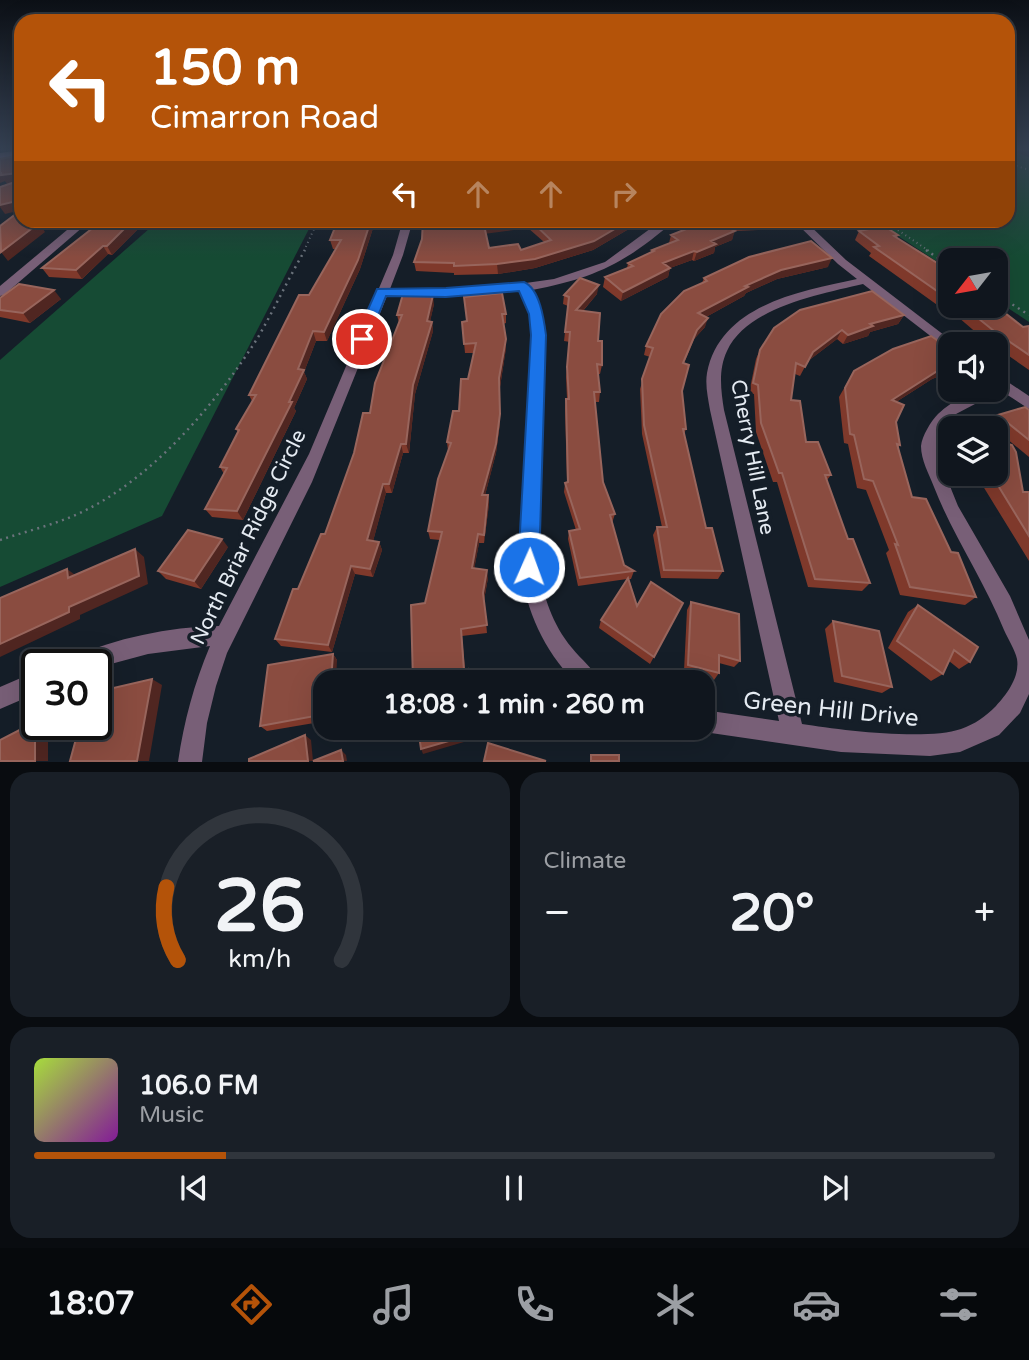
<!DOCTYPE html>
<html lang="en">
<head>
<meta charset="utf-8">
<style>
	:root { --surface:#10161e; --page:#191f27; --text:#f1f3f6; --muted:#9c9fa4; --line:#30353c; --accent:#b45309 }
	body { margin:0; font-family:"Varela Round",sans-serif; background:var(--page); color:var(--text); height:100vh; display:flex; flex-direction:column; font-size:26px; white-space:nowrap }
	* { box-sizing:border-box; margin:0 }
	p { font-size:23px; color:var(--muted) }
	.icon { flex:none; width:38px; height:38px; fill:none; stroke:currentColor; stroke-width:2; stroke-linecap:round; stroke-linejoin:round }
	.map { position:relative; height:762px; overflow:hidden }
	.panel { display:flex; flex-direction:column; gap:10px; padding:10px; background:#090c10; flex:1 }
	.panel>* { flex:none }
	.top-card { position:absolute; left:14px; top:14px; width:1001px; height:214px; border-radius:21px; box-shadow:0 7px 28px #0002,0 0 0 2px var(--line); background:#b45309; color:#fff; overflow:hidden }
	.needle { width:46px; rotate:239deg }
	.fabs { position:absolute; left:938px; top:248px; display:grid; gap:14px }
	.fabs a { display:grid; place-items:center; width:70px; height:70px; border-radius:14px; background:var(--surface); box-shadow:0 7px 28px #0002,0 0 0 2px var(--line); font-size:35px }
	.speed { position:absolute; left:21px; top:649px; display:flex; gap:14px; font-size:35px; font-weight:700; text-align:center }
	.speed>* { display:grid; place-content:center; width:91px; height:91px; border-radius:50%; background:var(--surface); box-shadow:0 7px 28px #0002,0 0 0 2px var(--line); line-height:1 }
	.speed .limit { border:4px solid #111; border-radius:10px; background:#fff; color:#111 }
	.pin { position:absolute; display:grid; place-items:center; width:60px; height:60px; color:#fff; margin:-30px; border:4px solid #fff; border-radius:50%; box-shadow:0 2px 7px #0007 }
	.me { position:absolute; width:77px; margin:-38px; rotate:2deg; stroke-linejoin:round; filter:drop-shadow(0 0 5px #0008) }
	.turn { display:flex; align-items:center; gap:24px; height:147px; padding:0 21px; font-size:32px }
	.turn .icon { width:91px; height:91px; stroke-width:2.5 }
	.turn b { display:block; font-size:49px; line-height:60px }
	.lanes { display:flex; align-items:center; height:66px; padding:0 21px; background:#0003; justify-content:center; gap:35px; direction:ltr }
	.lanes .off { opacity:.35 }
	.big { font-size:52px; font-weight:700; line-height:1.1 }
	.panel .card { flex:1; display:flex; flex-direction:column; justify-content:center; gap:10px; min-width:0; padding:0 24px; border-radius:21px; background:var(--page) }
	.panel .dial { align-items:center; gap:0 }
	.dial svg { height:182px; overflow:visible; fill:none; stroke:var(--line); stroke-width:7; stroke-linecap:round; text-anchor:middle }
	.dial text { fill:var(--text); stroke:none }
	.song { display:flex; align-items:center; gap:21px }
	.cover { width:84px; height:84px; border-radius:10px; background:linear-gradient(135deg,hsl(80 70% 55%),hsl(290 70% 35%)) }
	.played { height:7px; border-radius:4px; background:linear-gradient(90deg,var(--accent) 20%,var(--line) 20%) }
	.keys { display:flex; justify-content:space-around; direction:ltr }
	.heat { display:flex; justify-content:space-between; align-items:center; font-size:38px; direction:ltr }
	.panel .tiles { flex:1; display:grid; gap:10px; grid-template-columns:1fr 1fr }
	.card:last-child { grid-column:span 2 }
	.trip { position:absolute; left:313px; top:670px; width:402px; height:70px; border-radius:21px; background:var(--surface); box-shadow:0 7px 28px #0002,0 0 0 2px var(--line); font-weight:700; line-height:70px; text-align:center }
	.tabs { display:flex; height:112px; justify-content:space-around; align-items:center; background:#06090c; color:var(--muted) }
	.tabs .icon { width:49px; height:49px }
	.tabs .selected { color:var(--accent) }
	.tabs b { font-size:32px; color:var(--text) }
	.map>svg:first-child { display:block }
	.green { fill:#164b34 }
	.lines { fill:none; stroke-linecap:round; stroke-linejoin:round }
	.path-far1 { stroke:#6b737c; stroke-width:2; stroke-dasharray:1 3.5; stroke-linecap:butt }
	.path { stroke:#6b737c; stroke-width:2.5; stroke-dasharray:2 4.5; stroke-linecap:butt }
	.street { fill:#785f77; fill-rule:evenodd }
	.secondary { fill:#ad84ab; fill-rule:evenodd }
	.wall { fill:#7f392b; fill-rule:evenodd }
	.shaded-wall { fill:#502621 }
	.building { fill:#8a4c40; stroke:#98655c; stroke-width:2 }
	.route { fill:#1a73e8; stroke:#114b97; stroke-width:2 }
	.labels { text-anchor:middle; stroke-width:7; stroke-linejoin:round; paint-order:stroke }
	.street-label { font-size:21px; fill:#e5ebf2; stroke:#151e28 }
	.near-street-label { font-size:24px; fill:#e5ebf2; stroke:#151e28 }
</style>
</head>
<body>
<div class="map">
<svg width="1029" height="762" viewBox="0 0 1029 762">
	<rect width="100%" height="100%" fill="#151e28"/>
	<g class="green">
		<path d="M1008,150L1029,157V322L996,300V261H950V270L875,221L1008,220Z"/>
		<path d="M158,221H313L162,516L0,587V360Z"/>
	</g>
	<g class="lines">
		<g class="path-far1">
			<path d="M1008,163L1029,170"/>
			<path d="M883,220L929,251"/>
			<path d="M304,251L318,220"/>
		</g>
		<g class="path">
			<path d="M926,250L950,266"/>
			<path d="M996,294L1029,315"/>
			<path d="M0,540C30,530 62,523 90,508C158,472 216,403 257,339C274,310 288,279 305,250"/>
		</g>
		<g class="street">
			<path d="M79,220H91L4,295L0,296V286Z"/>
			<path d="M403,220H413L403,255L390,289L497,287L554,279L605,262L662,220H675C626,263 595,278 532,290L542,314L544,335L538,567C544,597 552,624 572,648C581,660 595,669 599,682H575C543,649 527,612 520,567L532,335L530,314L520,291L468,296H387L312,482L227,653L216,686L207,723L202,762H178C184,721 194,684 210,646L148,654L96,668V665H67L70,658C117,638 167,627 219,626L309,454L393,255Z"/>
			<path d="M793,220H804L846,260L957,345H950V349L946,348L863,284C821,294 747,307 727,351C718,370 721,390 724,410L802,724C840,730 926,741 961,729C975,724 985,717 996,706C1007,694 1020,677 1017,659C1015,650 1008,639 1004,630C984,580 953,536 934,487C929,474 921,460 921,446C922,436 931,421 938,414C953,399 975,390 996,390V374L1029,396V409L1006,394L975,404L956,414L944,426L937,444L939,459L958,506L1010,596L1029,640V694L1020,713L999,735L960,752L930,756L841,752L704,732L696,728H704V710L779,721L710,410C708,398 705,385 707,373C720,305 800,291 857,279L838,264Z"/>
			<path d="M37,671V693L0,709V687Z"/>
		</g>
		<path class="secondary" d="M21,150V155L0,159V153Z"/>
	</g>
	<g class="wall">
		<path d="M101,220H147L112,255L108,254L82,279L49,277L42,268L94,227Z"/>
		<path d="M338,220H373L374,225L360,269L327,341H316L304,372L307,379L294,408L296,411L243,520L212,517L205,509L224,474L220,467L238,432L236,429L252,401L249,395L336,249H333L330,240Z"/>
		<path d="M423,220H639V223L593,250L535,268L498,274L454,275V273L416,271L414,262L422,239ZM528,228L544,242L521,250L489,248L485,233Z"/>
		<path d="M828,220H875L872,227L835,228Z"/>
		<path d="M790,221L787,229L734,231L732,240L715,247L714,253L694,261L692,260L670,268L668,277L621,301L603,287L605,277L627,268L628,263L651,253L652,250L669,243L671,235L685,230L687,222Z"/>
		<path d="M859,231L898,235L897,238L950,271V306H996L1023,327L1029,326V370L996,347V345H992L986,341L951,311L947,312L869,256L871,253L855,240Z"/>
		<path d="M828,267L777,279L746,293L744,296L706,317L705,327L694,339L684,363L682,391L686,429L684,434L706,528L723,571L718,579L661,578L653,535L657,527H662L642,434L640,389L650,357L644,355L646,346L702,283L704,278Z"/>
		<path d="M597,294L583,311L598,341L602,365L600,374H598L600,392L599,402H595L603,482L615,514L612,523L624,565L634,571L631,579H629L637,606L683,603L650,664L599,628L601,620L627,579L578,586L568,539L569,531L576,530L564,492L565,483H567L565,408L566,399H567L566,377L570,342L564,341L568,306L563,304L564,295Z"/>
		<path d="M0,298L61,299L30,323L0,317Z"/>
		<path d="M434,304L430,321L432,322L433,331L415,394L409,453H403L392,493H386L373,541L379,542L382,550L373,577L355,574L332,652L281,646L275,639L325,534L370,413L399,323L397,315Z"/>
		<path d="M506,314V323L503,324L506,348L500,387V423L496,453L485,495H488L489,504L484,543H479L474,569L488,578L484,600L487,633L462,636L465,670L471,682L425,603L440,540L430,539L428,531L448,451L447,442L459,411L468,379L474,353H465L462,322Z"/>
		<path d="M904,315L898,324L870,332L868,336L843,344L837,339L808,361L800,376L795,374L791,400L806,442L831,475L827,480L848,539L870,583L862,591L808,587L777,482H773L756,432L754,394L749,393L756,359L760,350Z"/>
		<path d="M950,349V372L932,379L896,402V422L900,445L898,448L912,497L951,552L976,597L965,605L900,595L886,553L889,550L866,490L857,488L848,444L844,443L839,397L854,371Z"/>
		<path d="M1029,410V457L990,425L998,415Z"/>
		<path d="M971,474H996L1023,492H1029V561L978,478L972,476Z"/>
		<path d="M228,547L201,589L166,579L158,571Z"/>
		<path d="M691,602L740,661L734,667L719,663V673L714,680L684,671L687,610Z"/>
		<path d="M918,605L970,662L959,669L949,661L943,674L931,681L888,648L908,612Z"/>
		<path d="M833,621L892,687L882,693L834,682L825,629Z"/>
		<path d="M333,654L337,660L326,682V721L267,731L260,726Z"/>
	</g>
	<g class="shaded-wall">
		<path d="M15,156L20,164L21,178L16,170Z"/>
		<path d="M0,173H17L21,181L7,184L5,181L0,183Z"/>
		<path d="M21,200V210L5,214L0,207V205Z"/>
		<path d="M30,220H41V226L45,232L8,261L1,252Z"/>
		<path d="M133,220H147L112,255L107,246Z"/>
		<path d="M371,220H373L374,225L360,269L327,341L324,332Z"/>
		<path d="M517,220H528V228L484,234V225Z"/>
		<path d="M630,220H639V223L593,250L535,268L498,274L497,264Z"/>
		<path d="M735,231L732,240L715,247L714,253L694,261L697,252L711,241Z"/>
		<path d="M103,246L108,254L82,279L76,270Z"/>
		<path d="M694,251L692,260L670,268L668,277L621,301L623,292L663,263Z"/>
		<path d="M832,258L828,267L777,279L746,293L744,296L695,323L698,313L745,286L781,270Z"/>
		<path d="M599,285L597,294L575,320L576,310Z"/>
		<path d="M54,290L61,299L30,323L23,313Z"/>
		<path d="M433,295L434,304L428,331L427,321Z"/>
		<path d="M904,315L898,324L870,332L868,336L843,344L848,335L870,324Z"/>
		<path d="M708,318L705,327L694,339L680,373L697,330Z"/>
		<path d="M432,322L433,331L415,394L409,453L406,444L413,385Z"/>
		<path d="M842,330L837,339L808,361L813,352Z"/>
		<path d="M313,331L316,341L304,372L307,379L294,408L296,411L243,520L237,511L289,402L298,369Z"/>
		<path d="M506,339V348L500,387V423L496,453L483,503L482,495Z"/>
		<path d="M950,365V372L932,379L885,409L892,400L939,370Z"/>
		<path d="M401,444L403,453L392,493L389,484Z"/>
		<path d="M383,484L386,493L371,549L367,540Z"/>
		<path d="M488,495L489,504L484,543V535Z"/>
		<path d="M478,534L479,543L473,576L472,568Z"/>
		<path d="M222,539L228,547L201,589L194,581Z"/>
		<path d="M379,542L382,550L373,577L370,569Z"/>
		<path d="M135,549L144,557L148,584L80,615V619L0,657V644L69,607Z"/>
		<path d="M351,566L355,574L332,652L328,645Z"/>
		<path d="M67,569L78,577L68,578Z"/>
		<path d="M487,570L488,578L484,600L483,593Z"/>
		<path d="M333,654L337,660L336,682H331Z"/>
		<path d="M152,679L162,685L149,761H137Z"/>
		<path d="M35,722L37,723V724H40L48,728V761H35Z"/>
		<path d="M480,732L481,737L423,754L421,749Z"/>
		<path d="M305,735L311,740L313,761H308Z"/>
		<path d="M341,750L346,755L347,761H343Z"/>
	</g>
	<g class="building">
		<path d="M15,156L16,170H21V200L0,205V187L18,181L17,173L1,175V173H0V159Z"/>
		<path d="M21,210V220H30L27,223H39L1,252L0,226Z"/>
		<path d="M101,220H133L107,246H103L76,270L42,268L94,227Z"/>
		<path d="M338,220H371L358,260L324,332L313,331L298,369L304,370L289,402H292L237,511L205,509L227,468L220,467L239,430L236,429L256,395H249L299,295H309L341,240H330Z"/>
		<path d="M423,220H517L484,225L489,248L518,244L521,250L551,240L530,220H630L594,241L535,259L497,264L454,266V263L414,262L422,239Z"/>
		<path d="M690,220L790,221L720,223L735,231L711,241L716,244L697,252L694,251L663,263L670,268L623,292L605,277L633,266L628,263L654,251L652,250L678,240L671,235L694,226L687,222Z"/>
		<path d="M884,226L898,235L894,236L950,271V300L874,247L879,246L859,231Z"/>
		<path d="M811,241L832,258L781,270L745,286L748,287L698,313L708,318L697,330L683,363L689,365L682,391L686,429H683L706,528H712L723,571L664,570L657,527H667L644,425L642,379L653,348L646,346L661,314L684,291L707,281L704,278L749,257Z"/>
		<path d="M580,278L599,285L576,310L600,313L598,341H602V365L597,364L600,392H594L603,482L615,514L610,515L624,565L634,571L580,578L569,531L580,529L565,483L568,482L566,399H569L567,367L570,332H565L569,297L564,295Z"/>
		<path d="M19,284L54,290L23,313L0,310V298Z"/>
		<path d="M872,291L904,315L870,324L873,326L848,335L842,330L813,352L805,367L796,363L791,400L800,401L806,442H818L831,475H825L848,539H853L870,583L815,579L782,473H779L761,423L758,385L753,383L760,350L774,328L800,310Z"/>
		<path d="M502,293L506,314H502L506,339L499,378L500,414L496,444L482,495H488L484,535L478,534L472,568L487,570L483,593L487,625L461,629L464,670L468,669L471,682H413L411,605L425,603L442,532L428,531L438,479L451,443L447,442L453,411H459L461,379H468L476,343L464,344L462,322L467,321L464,297Z"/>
		<path d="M403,294L433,295L427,321L432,322L413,385L406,444H401L389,484H383L367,540L379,542L370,569L351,566L328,645L275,639L293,589H298L321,534H325L354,453L363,413H370L375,383L402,315H397Z"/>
		<path d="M963,306H996L1023,327L1029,326V355L994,331Z"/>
		<path d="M931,336L950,349V365L939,370L892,400L904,405L896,422L900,445L897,444L912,497L926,499L951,552L958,553L976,597L910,587L895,544L898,545L873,481L864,479L854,435L850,434L845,388L854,371L893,349Z"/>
		<path d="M1025,407L1029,410V440L998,415Z"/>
		<path d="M996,440L1012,445L1016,452L1023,492H1029V536L991,474H996Z"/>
		<path d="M188,530L222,539L194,581L158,571Z"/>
		<path d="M135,549L139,576L69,607V612L0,644V598L67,569L68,578Z"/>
		<path d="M628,578L637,606L651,582L683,603L654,657L601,620Z"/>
		<path d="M691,602L739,614L740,661L719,655V673L688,665Z"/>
		<path d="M918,605L978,647L970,662L954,650L943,674L897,641Z"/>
		<path d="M833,621L879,631L892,687L842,676Z"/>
		<path d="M333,654L331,682H326V714L260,726L268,665Z"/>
		<path d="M152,679L137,761H70L80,724H96V692Z"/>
		<path d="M35,722V761H0V740Z"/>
		<path d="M418,728H479L480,732L421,749Z"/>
		<path d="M305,735L308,761H249V759Z"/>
		<path d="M488,743L546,761H484Z"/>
		<path d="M341,750L343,761H313Z"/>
		<rect x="591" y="755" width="28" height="6"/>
	</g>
	<linearGradient id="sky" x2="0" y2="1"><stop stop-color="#0c1016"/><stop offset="0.58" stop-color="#354153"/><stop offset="1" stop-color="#354153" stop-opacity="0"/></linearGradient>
	<rect width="1029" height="257" fill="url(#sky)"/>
	<path class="route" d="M524,282C540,289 544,320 546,335L539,567L536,574L529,577L521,574L518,567L531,335L529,314L519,291L446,297L386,296L367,343H357L355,339L377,289L446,288Z"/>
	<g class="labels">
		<g class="street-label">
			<text transform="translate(753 457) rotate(79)" y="7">Cherry Hill Lane</text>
			<text transform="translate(248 537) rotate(-64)" y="7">North Briar Ridge Circle</text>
		</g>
		<g class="near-street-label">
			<text transform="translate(831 709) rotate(6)" y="8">Green Hill Drive</text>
		</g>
	</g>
</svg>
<div class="fabs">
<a><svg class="needle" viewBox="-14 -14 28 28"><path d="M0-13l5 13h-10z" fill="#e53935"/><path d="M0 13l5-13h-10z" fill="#9c9fa4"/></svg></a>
<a><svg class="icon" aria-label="sound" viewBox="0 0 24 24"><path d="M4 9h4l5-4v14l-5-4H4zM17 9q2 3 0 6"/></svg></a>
<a><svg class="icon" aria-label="layers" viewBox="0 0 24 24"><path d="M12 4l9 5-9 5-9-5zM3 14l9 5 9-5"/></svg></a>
</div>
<div class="speed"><div class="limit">30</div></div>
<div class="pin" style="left:362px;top:339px;background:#d93025"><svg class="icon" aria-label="arrive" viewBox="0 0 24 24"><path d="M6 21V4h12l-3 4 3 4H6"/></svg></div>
<svg class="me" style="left:529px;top:567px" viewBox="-20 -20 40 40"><circle r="17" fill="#1a73e8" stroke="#fff" stroke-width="3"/><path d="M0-11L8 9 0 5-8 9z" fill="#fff"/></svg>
<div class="trip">18:08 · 1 min · 260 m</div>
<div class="top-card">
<div class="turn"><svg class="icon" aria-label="left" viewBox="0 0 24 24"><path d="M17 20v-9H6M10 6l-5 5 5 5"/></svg><div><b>150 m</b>Cimarron Road</div></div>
<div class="lanes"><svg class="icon" aria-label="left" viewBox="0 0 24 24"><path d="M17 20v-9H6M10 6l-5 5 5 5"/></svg><svg class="icon off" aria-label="ahead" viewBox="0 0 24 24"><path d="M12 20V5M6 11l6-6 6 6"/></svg><svg class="icon off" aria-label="ahead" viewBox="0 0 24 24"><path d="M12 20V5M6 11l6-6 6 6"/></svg><svg class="icon off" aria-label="right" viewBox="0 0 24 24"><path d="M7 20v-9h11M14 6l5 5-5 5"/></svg></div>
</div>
</div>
<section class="panel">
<div class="tiles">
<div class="card dial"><svg viewBox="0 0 100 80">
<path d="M14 69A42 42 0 1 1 86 69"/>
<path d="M14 69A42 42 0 0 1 9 37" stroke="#b45309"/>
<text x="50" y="56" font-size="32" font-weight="700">26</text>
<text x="50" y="72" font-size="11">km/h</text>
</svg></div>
<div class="card"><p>Climate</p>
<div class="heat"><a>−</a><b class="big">20°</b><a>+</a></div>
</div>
<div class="card">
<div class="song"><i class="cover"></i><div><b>106.0 FM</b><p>Music</p></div></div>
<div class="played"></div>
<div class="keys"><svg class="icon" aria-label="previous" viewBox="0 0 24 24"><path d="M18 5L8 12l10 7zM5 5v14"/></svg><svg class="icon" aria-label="pause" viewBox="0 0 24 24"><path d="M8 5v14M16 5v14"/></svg><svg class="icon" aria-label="next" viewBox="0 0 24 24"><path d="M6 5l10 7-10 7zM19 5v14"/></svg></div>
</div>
</div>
</section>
<nav class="tabs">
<b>18:07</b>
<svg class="icon selected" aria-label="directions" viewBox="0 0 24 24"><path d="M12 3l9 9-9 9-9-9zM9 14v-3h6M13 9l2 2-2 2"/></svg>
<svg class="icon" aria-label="music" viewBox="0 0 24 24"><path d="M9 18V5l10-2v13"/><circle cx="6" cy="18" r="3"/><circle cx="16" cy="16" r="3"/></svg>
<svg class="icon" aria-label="phone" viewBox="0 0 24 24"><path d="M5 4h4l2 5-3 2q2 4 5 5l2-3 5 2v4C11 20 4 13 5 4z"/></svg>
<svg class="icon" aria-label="climate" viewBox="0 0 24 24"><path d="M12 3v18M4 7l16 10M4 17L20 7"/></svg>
<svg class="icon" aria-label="car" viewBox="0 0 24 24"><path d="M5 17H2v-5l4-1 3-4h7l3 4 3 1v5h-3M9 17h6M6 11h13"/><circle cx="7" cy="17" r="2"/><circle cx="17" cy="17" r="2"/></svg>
<svg class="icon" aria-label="filters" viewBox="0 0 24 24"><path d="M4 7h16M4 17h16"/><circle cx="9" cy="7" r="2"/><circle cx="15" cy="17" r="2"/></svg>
</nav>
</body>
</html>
